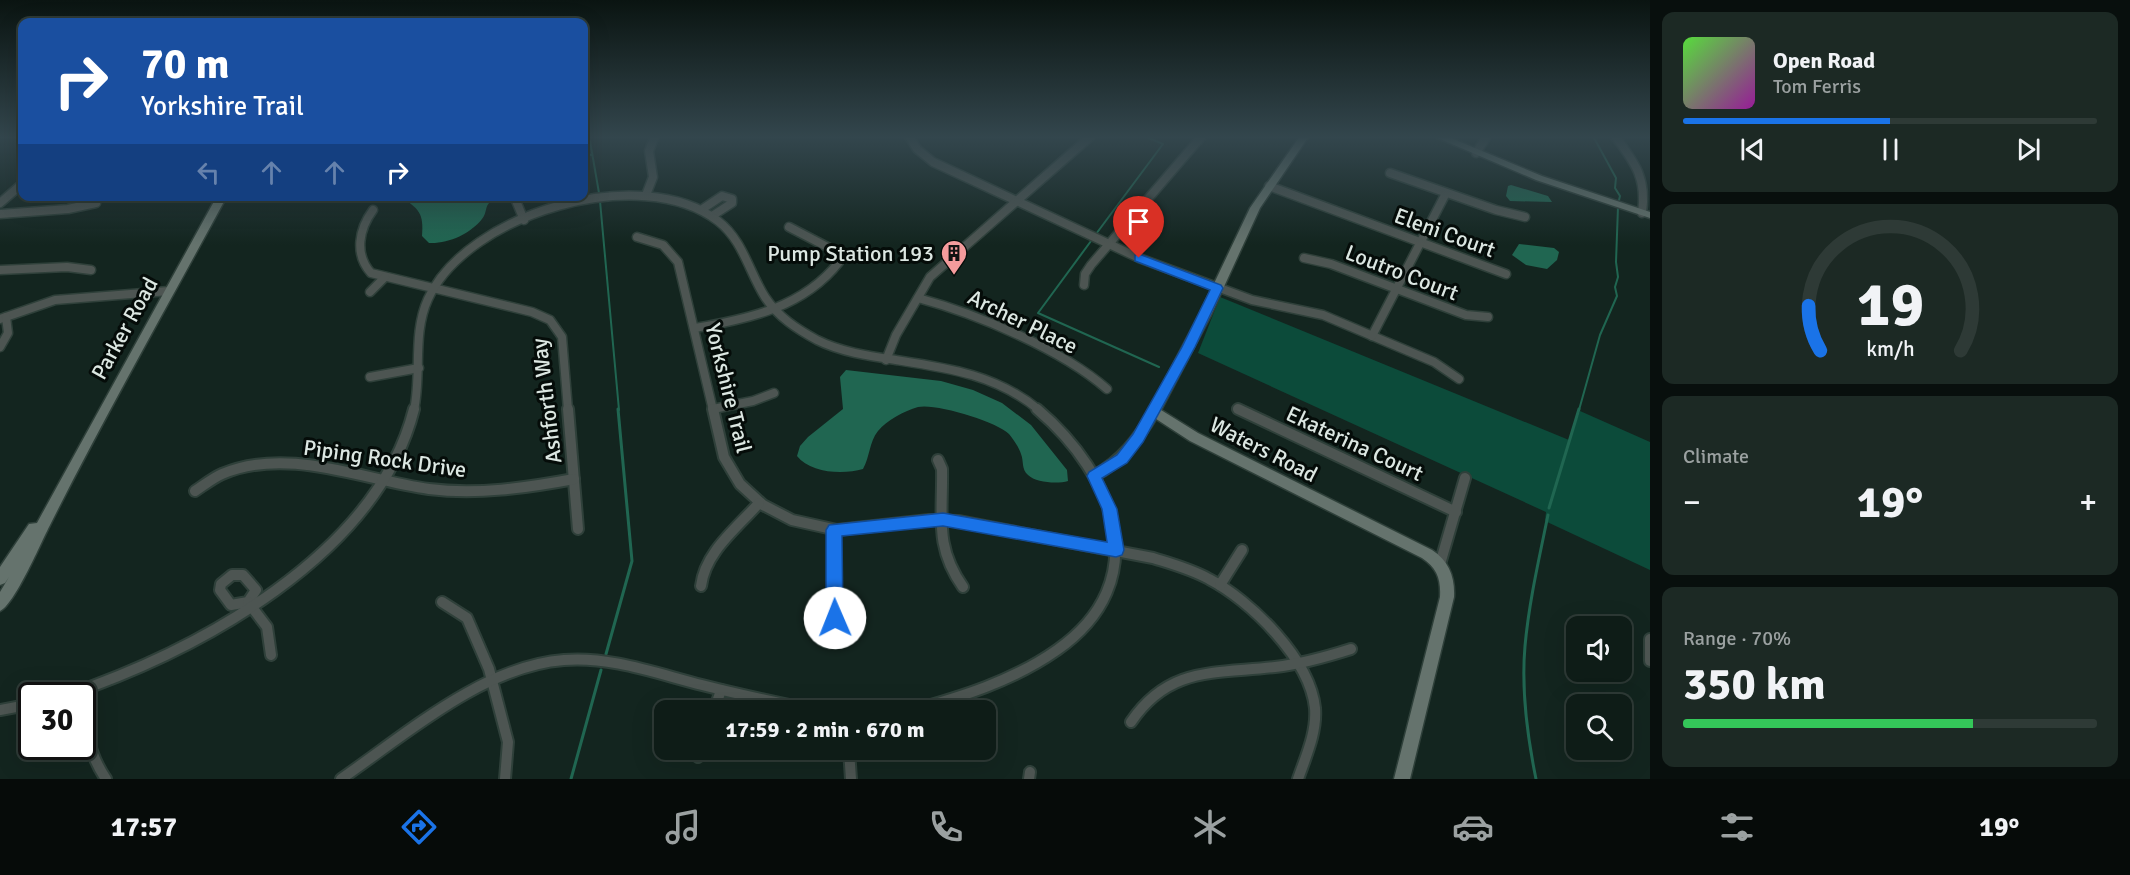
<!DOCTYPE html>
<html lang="en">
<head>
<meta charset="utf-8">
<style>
	:root { --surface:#0e1c17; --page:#1c2924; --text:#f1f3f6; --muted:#9ba1a1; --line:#2e3a36; --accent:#1a73e8 }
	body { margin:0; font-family:Signika,sans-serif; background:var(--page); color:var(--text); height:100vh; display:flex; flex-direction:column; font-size:22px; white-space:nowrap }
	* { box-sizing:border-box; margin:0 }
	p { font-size:20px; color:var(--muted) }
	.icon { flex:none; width:33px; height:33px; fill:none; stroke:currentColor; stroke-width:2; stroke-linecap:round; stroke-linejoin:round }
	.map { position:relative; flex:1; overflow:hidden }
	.side { display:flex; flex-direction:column; gap:12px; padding:12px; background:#080f0d; width:480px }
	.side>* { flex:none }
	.guide { position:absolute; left:18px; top:18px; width:570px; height:183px; border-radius:12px; box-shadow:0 6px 24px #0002,0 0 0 2px var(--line); background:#1a4fa0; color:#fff; overflow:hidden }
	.fabs { position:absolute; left:1566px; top:616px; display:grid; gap:12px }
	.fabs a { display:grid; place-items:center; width:66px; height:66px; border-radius:12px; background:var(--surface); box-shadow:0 6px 24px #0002,0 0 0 2px var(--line); font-size:30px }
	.speed { position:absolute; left:18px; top:682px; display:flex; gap:12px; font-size:30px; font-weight:700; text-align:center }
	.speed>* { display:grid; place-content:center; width:78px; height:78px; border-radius:50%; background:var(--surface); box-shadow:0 6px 24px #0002,0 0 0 2px var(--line); line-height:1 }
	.speed .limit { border:3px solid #111; border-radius:9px; background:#fff; color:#111 }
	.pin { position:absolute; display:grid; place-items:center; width:51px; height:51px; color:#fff; margin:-62px -26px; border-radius:50% 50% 50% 0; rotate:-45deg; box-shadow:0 0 6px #0007 }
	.pin .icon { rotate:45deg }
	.me { position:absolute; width:66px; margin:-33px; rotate:359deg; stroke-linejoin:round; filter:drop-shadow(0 0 4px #0008) }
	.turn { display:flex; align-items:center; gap:21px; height:126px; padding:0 24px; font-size:27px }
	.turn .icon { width:78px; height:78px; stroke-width:2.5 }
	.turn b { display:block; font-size:42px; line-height:51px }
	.lanes { display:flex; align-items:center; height:57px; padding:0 24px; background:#0003; justify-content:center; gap:30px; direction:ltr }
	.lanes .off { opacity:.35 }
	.big { font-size:45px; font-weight:700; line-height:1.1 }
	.side .widget { flex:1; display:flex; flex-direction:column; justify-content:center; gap:9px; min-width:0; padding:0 21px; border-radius:12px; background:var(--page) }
	.side .dial { align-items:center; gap:0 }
	.dial svg { height:156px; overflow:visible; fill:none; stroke:var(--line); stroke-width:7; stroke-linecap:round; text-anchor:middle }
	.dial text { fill:var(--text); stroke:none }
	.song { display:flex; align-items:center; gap:18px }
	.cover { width:72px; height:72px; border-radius:9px; background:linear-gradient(135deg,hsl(110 70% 55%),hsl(300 70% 35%)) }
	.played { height:6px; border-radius:3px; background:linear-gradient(90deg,var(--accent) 50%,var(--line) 50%) }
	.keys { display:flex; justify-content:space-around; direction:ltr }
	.heat { display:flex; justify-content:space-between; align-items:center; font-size:33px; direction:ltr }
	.charge { height:9px; border-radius:4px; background:linear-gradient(90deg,#34c759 70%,var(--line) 0) }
	.trip { position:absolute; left:654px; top:700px; width:342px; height:60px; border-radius:12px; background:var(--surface); box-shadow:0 6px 24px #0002,0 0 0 2px var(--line); font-weight:700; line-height:60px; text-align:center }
	.tab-bar { display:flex; height:96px; justify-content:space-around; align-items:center; background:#060b09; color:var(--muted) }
	.tab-bar .icon { width:42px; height:42px }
	.tab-bar .selected { color:var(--accent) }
	.tab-bar b { font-size:27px; color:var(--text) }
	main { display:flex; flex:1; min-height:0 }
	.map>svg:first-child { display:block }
	.green { fill:#0c4b3a }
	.water { fill:#206651 }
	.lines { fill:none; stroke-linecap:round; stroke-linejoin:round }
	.stream-far1 { stroke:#206651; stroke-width:2 }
	.stream { stroke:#206651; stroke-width:3 }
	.street-far1-casing { stroke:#2f403a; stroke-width:11 }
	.street-casing { stroke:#2f403a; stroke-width:14 }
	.secondary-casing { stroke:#2f403a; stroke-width:3 }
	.street-far1 { stroke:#4d5552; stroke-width:8 }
	.street { stroke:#4d5552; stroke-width:10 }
	.secondary { fill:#65736d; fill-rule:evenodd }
	.route { fill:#1a73e8; stroke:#114b97; stroke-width:1.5 }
	.labels { text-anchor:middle; stroke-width:6; stroke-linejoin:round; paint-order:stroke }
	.street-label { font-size:22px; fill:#dce7e2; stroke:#050c09 }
	.poi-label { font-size:22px; fill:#dce7e2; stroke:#050c09; text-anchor:end }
</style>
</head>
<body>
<main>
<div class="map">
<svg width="1650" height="779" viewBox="0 0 1650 779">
	<rect width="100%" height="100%" fill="#13251f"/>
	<path class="green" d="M1220,297L1569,440L1580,411L1650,442V570L1545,521L1546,512L1198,353Z"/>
	<g class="water">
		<path d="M1511,185L1548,196L1552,202L1510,201L1506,196L1508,186Z"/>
		<path d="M401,197H484L485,201L490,202C485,206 487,213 482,219C470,234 448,244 429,243L422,236C424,213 419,209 401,197Z"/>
		<path d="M1519,244L1554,248L1559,252L1557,260L1547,269L1526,265L1512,255Z"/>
		<path d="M846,370L941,381L973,390L1002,403L1031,425L1067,470L1068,481C1058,484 1036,483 1028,475C1021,469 1024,461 1021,454C1019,447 1013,439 1009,434C996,421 935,403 918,407C904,411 887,420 878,431C869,442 870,457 863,469C843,475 810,473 797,456L800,446L808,437L843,409L840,377Z"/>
	</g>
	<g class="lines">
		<g class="stream-far1">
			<path d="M586,136L590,141L599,193"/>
			<path d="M1593,136L1616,178L1615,188L1620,196L1619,200"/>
			<path d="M584,154L592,155"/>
			<path d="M600,201L619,410"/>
			<path d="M1096,234L1163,144L1144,136"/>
			<path d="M1091,241L1038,313L1159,367"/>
			<path d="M1579,410L1600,335L1617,296L1615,287L1618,277L1616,262L1618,207"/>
		</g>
		<g class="stream">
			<path d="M1549,508L1579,409"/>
			<path d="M606,654L632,561L618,409"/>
			<path d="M571,779L601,670"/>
			<path d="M1536,779C1527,735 1521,691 1525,646C1529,602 1539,559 1548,515"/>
		</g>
		<g class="street-far1-casing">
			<g id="street-far1">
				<path d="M909,136L917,149L933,162L1139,258L1252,300L1323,315L1434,362L1459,379"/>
				<path d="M1615,136C1635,163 1647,178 1642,213"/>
				<path d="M1476,153L1487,136"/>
				<path d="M1390,173L1496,210L1525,217"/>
				<path d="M1269,186L1506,274"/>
				<path d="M646,195L653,177L649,151L655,136"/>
				<path d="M514,196L524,220"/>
				<path d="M0,203L22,184"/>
				<path d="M373,210C359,229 354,254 371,273L532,312L550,320L562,337L568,410"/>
				<path d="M701,210L722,196L732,199V203L712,216"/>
				<path d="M0,214L68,209L96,203"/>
				<path d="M637,237L663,245L678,262L713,410"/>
				<path d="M1304,258L1331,264L1466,315L1488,317"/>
				<path d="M0,270L67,267L91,270"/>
				<path d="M1084,285L1085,274L1091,265L1202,136"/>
				<path d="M370,292L385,277"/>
				<path d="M918,298C977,314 1061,349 1107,389"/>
				<path d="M0,319L55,300L169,291"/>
				<path d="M695,328C749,319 804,307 839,262L837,252L789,227"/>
				<path d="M1372,336L1446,193"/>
				<path d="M0,347L8,333L6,317"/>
				<path d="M886,360L896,335L930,277L1091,136"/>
				<path d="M370,377L419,368"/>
				<path d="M713,409L753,401L774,393"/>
				<path d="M1238,409L1241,410"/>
				<path d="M414,410C422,374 412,334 428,299C467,213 642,162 718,221C743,240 749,272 765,297C778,317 797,329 817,340C841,352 869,356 896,360C948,368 997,375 1039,410"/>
			</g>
		</g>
		<g class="street-casing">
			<g id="street">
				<path d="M568,409L578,529"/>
				<path d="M713,409L724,457L740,484L763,505L792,520L837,530L929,520L958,521L1153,558C1172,564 1191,569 1209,579C1250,600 1310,659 1315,708C1317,732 1306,756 1298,779"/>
				<path d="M1238,409L1456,512"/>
				<path d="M938,460L942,469C943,516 934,546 963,587"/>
				<path d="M1094,476C1122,461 1138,439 1154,412"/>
				<path d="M195,491C204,485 213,478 222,474C288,446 362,480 429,489C477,495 526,488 574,479"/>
				<path d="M834,530L835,618"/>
				<path d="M1440,564L1465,478"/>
				<path d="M232,575H243L256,590L248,602L231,605L220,590L221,584Z"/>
				<path d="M1220,585L1242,550"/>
				<path d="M701,586C705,552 737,528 759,503"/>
				<path d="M248,602L267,627L271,655"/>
				<path d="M442,602L467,618L489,669L508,742L505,779"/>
				<path d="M1650,639V661"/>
				<path d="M87,689C83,722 87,751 106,779"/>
				<path d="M65,696C197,651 377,556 414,409"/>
				<path d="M0,710L32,704"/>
				<path d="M714,711L721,690"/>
				<path d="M910,711C961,697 1013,681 1057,650C1156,581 1115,475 1037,409"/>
				<path d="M1131,722C1169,666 1215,674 1275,667C1301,664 1326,657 1351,649"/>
				<path d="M849,750L851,779"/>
				<path d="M698,757L701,750"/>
				<path d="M341,779C405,735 483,666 564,660C610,656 658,674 702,685C741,695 779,703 818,711"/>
				<path d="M1029,779L1030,772"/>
			</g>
		</g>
		<g class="secondary-casing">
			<g id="secondary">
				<path d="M1300,136H1309L1260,208L1211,315L1161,410L1198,433L1432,550C1449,561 1455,577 1454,597L1410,779H1394L1440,597C1441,579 1437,568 1422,558L1190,441L1150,415L1148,412L1199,315L1250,208Z"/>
				<path d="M1433,136H1446L1542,176L1650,212V218L1536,180Z"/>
				<path d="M217,196H227C167,307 104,417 48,529C40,545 14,605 0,611V592L9,577L5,583L0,585V567L29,524L37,523Z"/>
			</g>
		</g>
		<use href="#street-far1" class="street-far1"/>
		<use href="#street" class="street"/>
		<use href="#secondary" class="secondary"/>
	</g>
	<linearGradient id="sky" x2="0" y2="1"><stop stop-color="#0a1411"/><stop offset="0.56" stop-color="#33464d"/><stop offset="1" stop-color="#33464d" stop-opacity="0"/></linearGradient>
	<rect width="1650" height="245" fill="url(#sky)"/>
	<path class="route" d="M1139,254L1221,285L1223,288L1195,347L1143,442L1127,463L1102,478L1117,509L1124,550L1122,555L1116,557L943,526L842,536L843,618L841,623L835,625L829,623L826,618V530L829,525L943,513L1107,542L1102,509L1087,476L1089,472L1117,455L1133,434L1182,347L1210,290L1135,261V255Z"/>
	<defs>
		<g id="building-pin" transform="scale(1.35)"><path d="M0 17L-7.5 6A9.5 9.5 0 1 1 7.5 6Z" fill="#f59b9c" stroke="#050c09"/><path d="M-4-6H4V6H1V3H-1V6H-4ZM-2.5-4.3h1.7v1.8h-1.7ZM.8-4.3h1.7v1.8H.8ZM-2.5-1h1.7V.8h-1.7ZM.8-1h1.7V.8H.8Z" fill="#111"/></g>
	</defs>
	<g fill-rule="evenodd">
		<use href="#building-pin" x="954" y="253"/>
	</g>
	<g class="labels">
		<g class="street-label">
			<text transform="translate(1445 232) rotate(20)" y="8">Eleni Court</text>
			<text transform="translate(1402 272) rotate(21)" y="8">Loutro Court</text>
			<text transform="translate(1023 321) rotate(26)" y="8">Archer Place</text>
			<text transform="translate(124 328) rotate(-61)" y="8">Parker Road</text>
			<text transform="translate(729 388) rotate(76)" y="8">Yorkshire Trail</text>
			<text transform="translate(546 401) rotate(-97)" y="8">Ashforth Way</text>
			<text transform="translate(1355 443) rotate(25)" y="8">Ekaterina Court</text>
			<text transform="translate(1264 449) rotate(27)" y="8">Waters Road</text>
			<text transform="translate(385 458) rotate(8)" y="8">Piping Rock Drive</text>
		</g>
		<g class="poi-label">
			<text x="934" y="261">Pump Station 193</text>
		</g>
	</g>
</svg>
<div class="fabs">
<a><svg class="icon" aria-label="sound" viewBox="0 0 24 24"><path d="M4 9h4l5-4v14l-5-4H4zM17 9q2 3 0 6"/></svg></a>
<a><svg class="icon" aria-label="search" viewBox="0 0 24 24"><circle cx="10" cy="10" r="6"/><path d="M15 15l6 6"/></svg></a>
</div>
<div class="speed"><div class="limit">30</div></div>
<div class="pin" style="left:1139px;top:258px;background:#d93025"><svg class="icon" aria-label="arrive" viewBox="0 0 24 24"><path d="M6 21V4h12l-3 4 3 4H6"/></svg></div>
<svg class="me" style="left:835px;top:618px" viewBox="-20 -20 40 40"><circle r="19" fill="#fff"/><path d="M0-13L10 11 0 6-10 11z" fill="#1a73e8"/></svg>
<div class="trip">17:59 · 2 min · 670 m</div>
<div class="guide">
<div class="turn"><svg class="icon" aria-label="right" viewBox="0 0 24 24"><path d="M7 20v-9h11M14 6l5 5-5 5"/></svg><div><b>70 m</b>Yorkshire Trail</div></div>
<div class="lanes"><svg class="icon off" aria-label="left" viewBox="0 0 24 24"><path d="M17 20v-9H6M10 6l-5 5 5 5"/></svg><svg class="icon off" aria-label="ahead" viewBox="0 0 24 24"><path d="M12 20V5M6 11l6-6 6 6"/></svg><svg class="icon off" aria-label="ahead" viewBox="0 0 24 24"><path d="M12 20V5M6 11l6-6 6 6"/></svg><svg class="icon" aria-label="right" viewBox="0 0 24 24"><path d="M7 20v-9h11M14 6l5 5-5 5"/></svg></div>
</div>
</div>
<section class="side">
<div class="widget">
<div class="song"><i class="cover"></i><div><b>Open Road</b><p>Tom Ferris</p></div></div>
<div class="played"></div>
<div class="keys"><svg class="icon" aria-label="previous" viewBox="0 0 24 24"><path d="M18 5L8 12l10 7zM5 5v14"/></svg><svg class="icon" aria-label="pause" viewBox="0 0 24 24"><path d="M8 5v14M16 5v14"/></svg><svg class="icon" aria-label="next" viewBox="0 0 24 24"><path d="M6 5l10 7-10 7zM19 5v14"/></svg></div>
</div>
<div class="widget dial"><svg viewBox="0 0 100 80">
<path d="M14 69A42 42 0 1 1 86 69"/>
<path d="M14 69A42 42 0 0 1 8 46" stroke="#1a73e8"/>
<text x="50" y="56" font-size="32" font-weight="700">19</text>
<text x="50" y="72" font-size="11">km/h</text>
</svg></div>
<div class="widget"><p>Climate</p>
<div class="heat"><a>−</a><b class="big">19°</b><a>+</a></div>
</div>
<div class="widget"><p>Range · 70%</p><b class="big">350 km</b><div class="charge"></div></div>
</section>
</main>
<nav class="tab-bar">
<b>17:57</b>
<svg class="icon selected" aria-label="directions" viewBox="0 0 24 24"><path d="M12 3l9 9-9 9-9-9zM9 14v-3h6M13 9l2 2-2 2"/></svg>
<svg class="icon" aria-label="music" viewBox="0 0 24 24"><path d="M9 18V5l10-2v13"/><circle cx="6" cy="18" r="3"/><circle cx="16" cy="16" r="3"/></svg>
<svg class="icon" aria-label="phone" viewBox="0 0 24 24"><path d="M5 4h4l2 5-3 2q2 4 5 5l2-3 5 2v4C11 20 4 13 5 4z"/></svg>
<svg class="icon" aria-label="climate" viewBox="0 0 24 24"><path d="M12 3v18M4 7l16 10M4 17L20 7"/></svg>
<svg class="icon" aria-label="car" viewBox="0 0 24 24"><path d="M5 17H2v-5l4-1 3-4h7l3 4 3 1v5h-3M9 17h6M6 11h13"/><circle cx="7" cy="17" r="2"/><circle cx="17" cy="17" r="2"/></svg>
<svg class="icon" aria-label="filters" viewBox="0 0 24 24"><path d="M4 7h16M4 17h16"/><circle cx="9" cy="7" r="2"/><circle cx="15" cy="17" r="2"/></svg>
<b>19°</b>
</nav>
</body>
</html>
